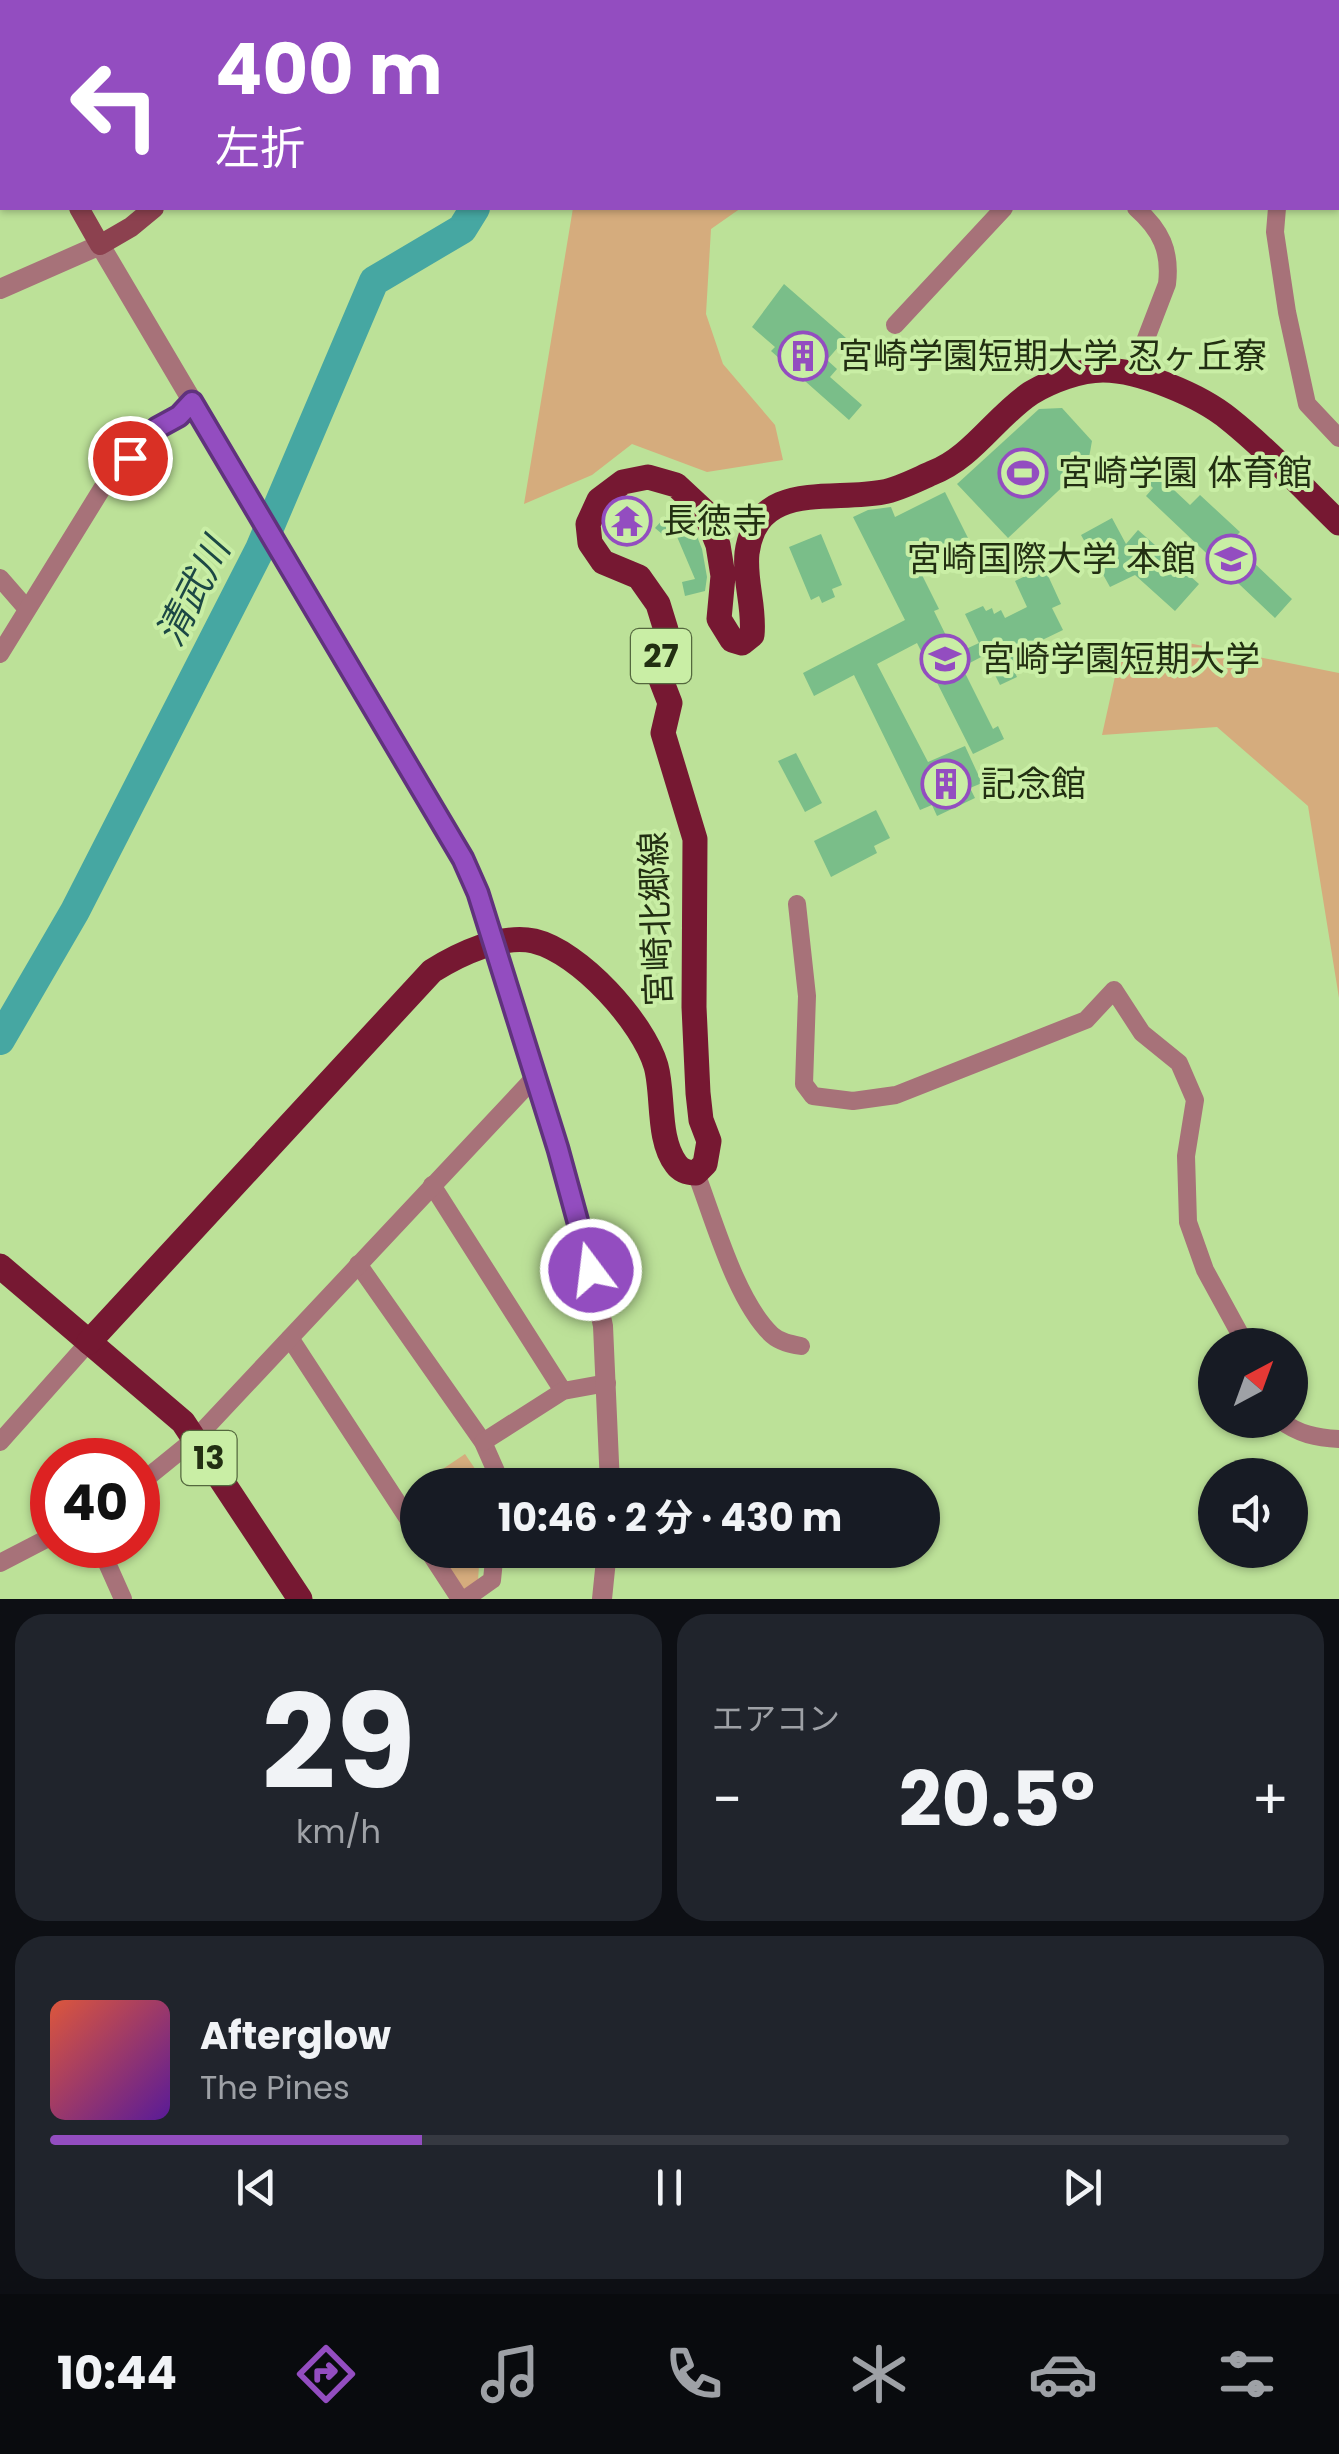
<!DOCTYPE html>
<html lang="ja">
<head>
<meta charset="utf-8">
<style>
	:root { --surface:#171b24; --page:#20242c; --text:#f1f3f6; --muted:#9ea1a6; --line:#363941; --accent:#934dc0 }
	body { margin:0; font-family:Poppins,"Noto Sans JP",sans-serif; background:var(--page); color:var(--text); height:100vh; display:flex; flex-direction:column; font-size:38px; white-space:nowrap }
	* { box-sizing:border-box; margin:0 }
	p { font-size:32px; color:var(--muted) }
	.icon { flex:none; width:55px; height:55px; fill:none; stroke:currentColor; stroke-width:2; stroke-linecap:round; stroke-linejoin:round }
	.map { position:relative; height:1599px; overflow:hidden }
	.side { display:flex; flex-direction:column; gap:15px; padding:15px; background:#0d0f14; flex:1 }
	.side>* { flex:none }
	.guide { position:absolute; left:0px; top:0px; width:1340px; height:210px; box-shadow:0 2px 8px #0004; background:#934dc0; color:#fff; overflow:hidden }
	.needle { width:65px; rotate:41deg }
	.controls { position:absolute; left:1198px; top:1328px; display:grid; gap:20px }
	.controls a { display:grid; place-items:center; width:110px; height:110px; border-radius:50%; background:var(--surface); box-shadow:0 2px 8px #0004; font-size:50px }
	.speed { position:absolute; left:30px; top:1438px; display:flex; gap:20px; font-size:50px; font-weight:700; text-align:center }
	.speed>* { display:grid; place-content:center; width:130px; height:130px; border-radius:50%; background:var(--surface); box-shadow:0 2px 8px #0004; line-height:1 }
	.speed .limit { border:15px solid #d22; background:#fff; color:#111 }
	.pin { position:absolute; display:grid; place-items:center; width:85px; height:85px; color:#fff; margin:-42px; border:5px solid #fff; border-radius:50%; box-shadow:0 2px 10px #0007 }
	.me { position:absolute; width:110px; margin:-55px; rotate:345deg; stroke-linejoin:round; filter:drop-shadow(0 0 8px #0008) }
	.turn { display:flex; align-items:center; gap:35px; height:210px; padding:0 50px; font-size:45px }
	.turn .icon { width:130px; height:130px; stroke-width:2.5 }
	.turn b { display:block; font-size:70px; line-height:85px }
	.big { font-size:75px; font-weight:700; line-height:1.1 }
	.side .card { flex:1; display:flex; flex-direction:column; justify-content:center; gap:15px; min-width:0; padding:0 35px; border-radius:30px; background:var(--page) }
	.side .dial { align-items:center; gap:0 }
	.dial b { font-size:130px; line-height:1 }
	.song { display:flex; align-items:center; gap:30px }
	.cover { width:120px; height:120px; border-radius:15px; background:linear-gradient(135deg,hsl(10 70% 55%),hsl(270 70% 35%)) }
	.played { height:10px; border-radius:5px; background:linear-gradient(90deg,var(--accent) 30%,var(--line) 30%) }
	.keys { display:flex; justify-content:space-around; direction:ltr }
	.heat { display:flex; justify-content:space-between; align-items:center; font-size:55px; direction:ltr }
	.side .tiles { flex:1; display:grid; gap:15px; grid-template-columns:1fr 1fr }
	.card:last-child { grid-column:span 2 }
	.trip { position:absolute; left:400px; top:1468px; width:540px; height:100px; border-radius:50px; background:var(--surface); box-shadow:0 2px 8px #0004; font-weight:700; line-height:100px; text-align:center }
	.tab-bar { display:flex; height:160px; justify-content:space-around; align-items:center; background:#090b0e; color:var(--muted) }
	.tab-bar .icon { width:70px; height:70px }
	.tab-bar .on { color:var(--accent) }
	.tab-bar b { font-size:45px; color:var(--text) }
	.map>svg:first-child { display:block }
	.green { fill:#d5ac7d }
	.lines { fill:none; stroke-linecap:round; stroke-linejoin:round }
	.river { stroke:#46a7a2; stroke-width:30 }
	.building { fill:#7abe89 }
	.minor { stroke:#a77279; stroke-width:18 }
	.tertiary { stroke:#a77279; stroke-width:20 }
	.secondary { stroke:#8c414f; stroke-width:20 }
	.primary { stroke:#761832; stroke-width:25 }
	.route-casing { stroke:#60327d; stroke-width:25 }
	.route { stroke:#934dc0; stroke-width:18 }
	.labels { text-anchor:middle; stroke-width:8; stroke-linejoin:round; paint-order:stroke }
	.shield { fill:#c9eea5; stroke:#54683e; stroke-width:2.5 }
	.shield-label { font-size:32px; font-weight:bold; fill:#222f12 }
	.poi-label { font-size:35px; fill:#222f12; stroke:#c9eea5; text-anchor:start }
	.street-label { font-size:35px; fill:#222f12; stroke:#c9eea5 }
	.water-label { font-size:38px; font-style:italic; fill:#1c4845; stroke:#c9eea5 }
</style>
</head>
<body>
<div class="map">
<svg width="1339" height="1599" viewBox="0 0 1339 1599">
	<rect width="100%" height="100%" fill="#bce198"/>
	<g class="green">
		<path d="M615,0H1019L614,2Z"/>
		<path d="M573,208H741L711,229L706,314L723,364L775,425L783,460L707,472L632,444L592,475L524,504Z"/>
		<path d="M1178,641L1339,673V998L1308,806L1217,727L1102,735L1120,654Z"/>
		<path d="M465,1454L486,1485H419Z"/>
		<path d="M435,1550H480L478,1581L462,1593Z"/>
	</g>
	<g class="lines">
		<g class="river">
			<path d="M552,2V0"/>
			<path d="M0,1040L75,911L260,549L374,281L462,229L475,208"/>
		</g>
	</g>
	<g class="building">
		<path d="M784,284L846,338L827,360L837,369L830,377L862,405L849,420L771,351L775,347L752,327Z"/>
		<path d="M1062,408L1092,441L1088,463L1008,538L957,484L1039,409Z"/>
		<path d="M1158,475L1190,505L1200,495L1240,532L1231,541L1292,599L1275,618L1146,496L1153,488L1149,484Z"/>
		<path d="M945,492L969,540L917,565L939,609L934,611L955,654L979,643L965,614L983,606L986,611L992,608L994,614L1001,610L1005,618L1027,607L1015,581L1044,567L1061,604L1052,608L1063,630L1034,644L1037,650L1024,657L1027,662L1013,669L1017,677L1000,685L985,655L962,667L993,729L998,726L1004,739L973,754L917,643L877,664L928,762L965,746L982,783L970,788L975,798L937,816L932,805L920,810L854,675L814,696L803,673L905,620L853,517L868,510L891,507L895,517Z"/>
		<path d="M626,500L648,518L624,546L610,534L614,530L606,524Z"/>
		<path d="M675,506L691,521L702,549L707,577L705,591L685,596L682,582L695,579L675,532L668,539L655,528Z"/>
		<path d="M1112,518L1126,544L1138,530L1199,584L1175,611L1135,575L1110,587L1081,535Z"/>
		<path d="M821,534L842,585L832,589L835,597L822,603L819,596L811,600L789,547Z"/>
		<path d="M796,753L822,803L805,812L778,761Z"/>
		<path d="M876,810L890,838L874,846L877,853L831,877L814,841Z"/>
	</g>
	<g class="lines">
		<g class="minor">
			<path d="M40,2L45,0"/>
			<path d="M1199,2L1202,0"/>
			<path d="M0,24L2,23"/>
			<path d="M0,149L2,148"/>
			<path d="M1277,208L1275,232L1287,312L1307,404L1339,438"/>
			<path d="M895,325L1004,208"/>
			<path d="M1132,375L1167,284C1171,251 1161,230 1136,208"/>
			<path d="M0,578L27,609"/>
			<path d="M0,654L103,487L157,428L179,416L191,402"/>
			<path d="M797,904L807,996L804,1084L813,1096L853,1101L896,1095L1086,1020L1114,990L1142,1033L1179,1063L1195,1100L1186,1156L1188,1222L1205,1270L1246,1345"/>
			<path d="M696,1173C714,1220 736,1301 772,1335C780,1342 790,1344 801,1346"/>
			<path d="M432,1185L563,1391"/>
			<path d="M358,1264L483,1442L502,1485"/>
			<path d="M290,1338L418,1534"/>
			<path d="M1280,1420C1298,1434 1317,1438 1339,1439"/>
			<path d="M0,1442L89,1342"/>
			<path d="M483,1442L563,1391L607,1383"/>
			<path d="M138,1485L196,1438L535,1077"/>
			<path d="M99,1545L123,1599"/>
			<path d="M428,1550L460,1599"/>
			<path d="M0,1563L52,1536"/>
			<path d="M465,1599L492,1580L495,1550"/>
		</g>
		<g class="tertiary">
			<path d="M0,289L100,245L463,859L478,893L558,1149L591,1270L603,1326L610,1485"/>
			<path d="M602,1599L607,1550"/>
		</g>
		<g class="secondary">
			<path d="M167,0V2"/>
			<path d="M0,72L2,76"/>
			<path d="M79,208L100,245L131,227L154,208"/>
		</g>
		<g class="primary">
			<path d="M0,1266L183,1422L300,1599"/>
			<path d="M89,1342L432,971C459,954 501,934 534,941C580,952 643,1022 656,1066C664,1095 657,1139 676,1164C681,1171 688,1173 696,1173L705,1164L709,1141L701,1120L698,1093L694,1007L695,839L663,733L670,703L658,672L666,630L658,604L639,577L603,562L590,543L588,524L599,500L623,482L648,477L676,485L705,512L718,545L723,576L719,619L732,640L742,643L752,635C755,607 744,581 747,553C757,480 830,502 883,492C899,489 916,480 932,473C972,458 996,416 1031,393C1051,381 1080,370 1103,370C1140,370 1201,396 1229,419C1268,450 1303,488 1339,523"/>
		</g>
	</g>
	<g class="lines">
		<g class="route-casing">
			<path id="route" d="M130,458L157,428L179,416L192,402L463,859L478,893L558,1149L591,1270"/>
		</g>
		<use href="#route" class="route"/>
	</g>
	<defs>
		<g id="building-ring" transform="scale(2.5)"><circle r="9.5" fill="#c9eea5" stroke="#934dc0" stroke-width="1.5"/><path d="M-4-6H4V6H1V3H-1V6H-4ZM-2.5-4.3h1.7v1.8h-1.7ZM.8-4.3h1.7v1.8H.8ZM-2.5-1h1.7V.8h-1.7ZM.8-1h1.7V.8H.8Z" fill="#934dc0"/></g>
		<g id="stadium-ring" transform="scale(2.5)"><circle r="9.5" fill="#c9eea5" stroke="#934dc0" stroke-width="1.5"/><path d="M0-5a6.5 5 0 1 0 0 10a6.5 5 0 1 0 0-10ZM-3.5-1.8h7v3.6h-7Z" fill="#934dc0"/></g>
		<g id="temple-ring" transform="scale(2.5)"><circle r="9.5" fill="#c9eea5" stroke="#934dc0" stroke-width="1.5"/><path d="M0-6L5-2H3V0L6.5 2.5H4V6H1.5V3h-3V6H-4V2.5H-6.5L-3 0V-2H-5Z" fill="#934dc0"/></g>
		<g id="university-ring" transform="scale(2.5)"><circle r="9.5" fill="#c9eea5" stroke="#934dc0" stroke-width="1.5"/><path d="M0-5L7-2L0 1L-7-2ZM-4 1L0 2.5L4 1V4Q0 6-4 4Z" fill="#934dc0"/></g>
	</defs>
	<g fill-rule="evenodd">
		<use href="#building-ring" x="803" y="356"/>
		<use href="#stadium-ring" x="1023" y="473"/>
		<use href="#temple-ring" x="627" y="521"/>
		<use href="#university-ring" x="1231" y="559"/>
		<use href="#university-ring" x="945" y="659"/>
		<use href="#building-ring" x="946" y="784"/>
	</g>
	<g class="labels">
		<g class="shield">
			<rect x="631" y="629" width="60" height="54" rx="8"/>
			<rect x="181.5" y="1431" width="55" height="54" rx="8"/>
		</g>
		<g class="shield-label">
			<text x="661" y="667">27</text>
			<text x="209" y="1469">13</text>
		</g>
		<g class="poi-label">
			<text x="838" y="368">宮崎学園短期大学 忍ヶ丘寮</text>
			<text x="1058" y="485">宮崎学園 体育館</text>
			<text x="662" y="533">長徳寺</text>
			<text x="1196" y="571" text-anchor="end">宮崎国際大学 本館</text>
			<text x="980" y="671">宮崎学園短期大学</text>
			<text x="981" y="796">記念館</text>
		</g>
		<g class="street-label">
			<text transform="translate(656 919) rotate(-92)" y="12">宮崎北郷線</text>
		</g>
		<g class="water-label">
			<text transform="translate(193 592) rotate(-63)" y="13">清武川</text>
		</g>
	</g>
</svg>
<div class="controls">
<a><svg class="needle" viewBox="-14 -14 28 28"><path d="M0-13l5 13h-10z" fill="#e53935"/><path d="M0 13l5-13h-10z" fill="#9ea1a6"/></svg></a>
<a><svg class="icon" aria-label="sound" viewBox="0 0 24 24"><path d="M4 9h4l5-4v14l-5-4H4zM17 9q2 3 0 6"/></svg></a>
</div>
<div class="speed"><div class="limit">40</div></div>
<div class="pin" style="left:130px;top:458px;background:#d93025"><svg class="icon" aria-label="arrive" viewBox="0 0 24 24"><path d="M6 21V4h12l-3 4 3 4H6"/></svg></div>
<svg class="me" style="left:591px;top:1270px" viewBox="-20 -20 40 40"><circle r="17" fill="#934dc0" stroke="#fff" stroke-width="3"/><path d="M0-11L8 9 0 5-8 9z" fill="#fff"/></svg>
<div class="trip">10:46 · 2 分 · 430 m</div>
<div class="guide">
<div class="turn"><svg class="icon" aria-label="left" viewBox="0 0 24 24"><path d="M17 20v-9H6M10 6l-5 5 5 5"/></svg><div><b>400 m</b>左折</div></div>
</div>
</div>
<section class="side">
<div class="tiles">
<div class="card dial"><b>29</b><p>km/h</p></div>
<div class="card"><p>エアコン</p>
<div class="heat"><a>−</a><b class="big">20.5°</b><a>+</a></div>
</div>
<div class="card">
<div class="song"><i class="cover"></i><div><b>Afterglow</b><p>The Pines</p></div></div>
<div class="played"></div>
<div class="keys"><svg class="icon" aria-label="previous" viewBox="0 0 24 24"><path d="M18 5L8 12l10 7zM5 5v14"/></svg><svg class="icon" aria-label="pause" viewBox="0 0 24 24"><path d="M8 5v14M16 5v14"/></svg><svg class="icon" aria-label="next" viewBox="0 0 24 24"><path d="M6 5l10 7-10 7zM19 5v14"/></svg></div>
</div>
</div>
</section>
<nav class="tab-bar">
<b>10:44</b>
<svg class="icon on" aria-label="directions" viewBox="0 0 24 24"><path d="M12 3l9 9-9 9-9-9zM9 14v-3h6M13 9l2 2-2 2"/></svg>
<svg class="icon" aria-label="music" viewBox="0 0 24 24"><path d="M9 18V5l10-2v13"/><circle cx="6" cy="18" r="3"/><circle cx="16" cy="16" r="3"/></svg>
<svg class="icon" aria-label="phone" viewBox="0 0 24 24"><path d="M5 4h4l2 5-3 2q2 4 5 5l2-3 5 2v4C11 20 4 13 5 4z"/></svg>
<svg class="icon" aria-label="climate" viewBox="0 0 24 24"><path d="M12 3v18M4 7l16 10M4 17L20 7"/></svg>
<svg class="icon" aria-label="car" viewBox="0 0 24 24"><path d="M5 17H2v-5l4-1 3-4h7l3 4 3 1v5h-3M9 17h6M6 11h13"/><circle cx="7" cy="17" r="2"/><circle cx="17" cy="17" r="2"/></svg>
<svg class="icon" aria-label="filters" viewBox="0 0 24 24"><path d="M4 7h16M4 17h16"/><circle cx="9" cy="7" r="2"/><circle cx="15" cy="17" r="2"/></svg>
</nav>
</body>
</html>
